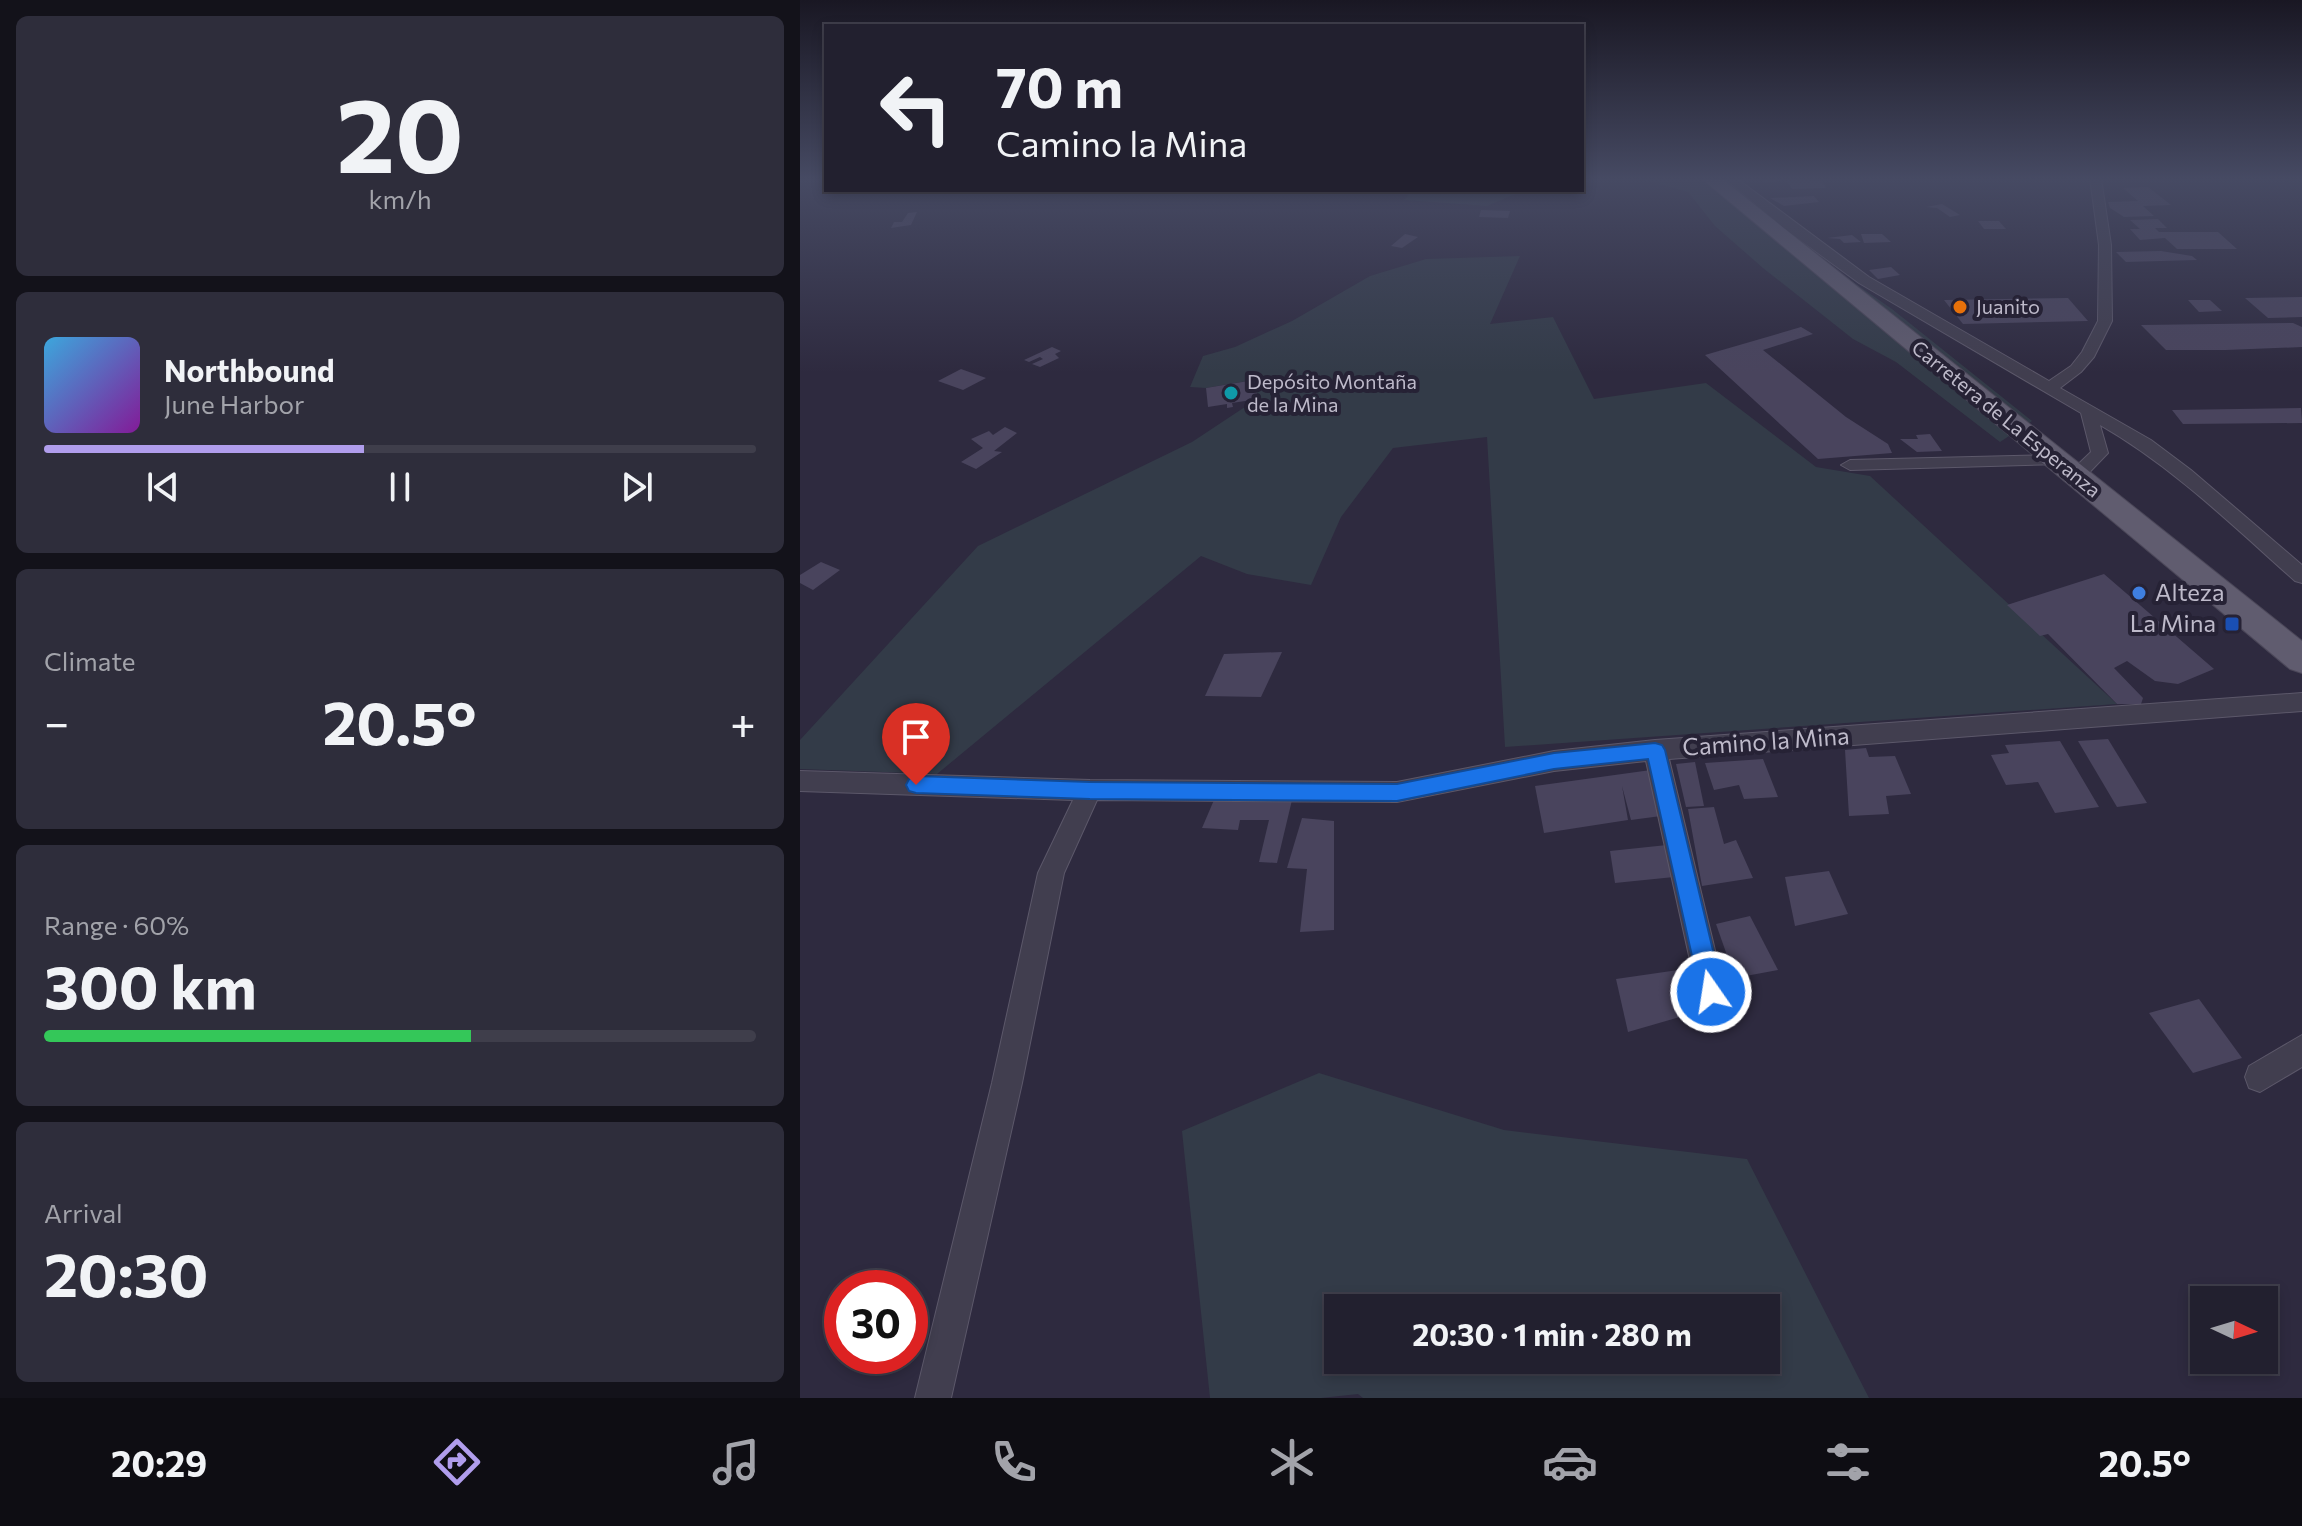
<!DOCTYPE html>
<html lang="en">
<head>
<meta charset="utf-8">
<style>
	:root { --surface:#22202f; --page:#2e2d3b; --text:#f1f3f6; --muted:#a2a3aa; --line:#3f3e4b; --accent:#b09dec }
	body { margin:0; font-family:Commissioner,sans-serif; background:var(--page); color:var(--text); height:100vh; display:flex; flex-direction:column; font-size:30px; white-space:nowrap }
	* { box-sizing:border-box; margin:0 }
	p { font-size:26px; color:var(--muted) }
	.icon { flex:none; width:44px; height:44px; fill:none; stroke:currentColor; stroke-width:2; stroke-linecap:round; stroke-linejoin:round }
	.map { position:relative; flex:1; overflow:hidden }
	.sheet { display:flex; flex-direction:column; gap:16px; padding:16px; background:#13121a; width:800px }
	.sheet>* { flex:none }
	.guide { position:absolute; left:24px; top:24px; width:760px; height:168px; border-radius:0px; box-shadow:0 4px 12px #0003,0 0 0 2px var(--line); background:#22202f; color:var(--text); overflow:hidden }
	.needle { width:52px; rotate:94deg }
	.fabs { position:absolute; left:1390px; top:1286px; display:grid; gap:16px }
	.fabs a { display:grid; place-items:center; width:88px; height:88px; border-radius:0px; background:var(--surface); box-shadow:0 4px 12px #0003,0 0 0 2px var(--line); font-size:40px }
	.speed { position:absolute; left:24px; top:1270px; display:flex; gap:16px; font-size:40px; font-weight:700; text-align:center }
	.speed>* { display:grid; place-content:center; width:104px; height:104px; border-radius:50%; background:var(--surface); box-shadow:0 4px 12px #0003,0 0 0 2px var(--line); line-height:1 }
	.speed .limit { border:12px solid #d22; background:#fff; color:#111 }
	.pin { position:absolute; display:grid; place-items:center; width:68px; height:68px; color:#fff; margin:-82px -34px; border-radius:50% 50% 50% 0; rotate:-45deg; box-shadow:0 0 8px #0007 }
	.pin .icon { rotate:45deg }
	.me { position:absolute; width:88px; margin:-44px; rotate:347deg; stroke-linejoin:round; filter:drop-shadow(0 0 6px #0008) }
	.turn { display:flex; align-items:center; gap:28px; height:168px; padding:0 40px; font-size:36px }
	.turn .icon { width:104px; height:104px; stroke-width:2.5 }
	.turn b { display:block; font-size:56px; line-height:68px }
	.big { font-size:60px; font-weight:700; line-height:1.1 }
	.sheet .tile { flex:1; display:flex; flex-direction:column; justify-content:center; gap:12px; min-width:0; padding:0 28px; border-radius:12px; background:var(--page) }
	.sheet .dial { align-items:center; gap:0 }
	.dial b { font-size:104px; line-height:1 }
	.song { display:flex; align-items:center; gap:24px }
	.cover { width:96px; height:96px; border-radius:12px; background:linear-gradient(135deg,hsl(200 70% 55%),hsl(290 70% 35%)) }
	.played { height:8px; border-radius:4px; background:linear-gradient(90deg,var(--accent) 45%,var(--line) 45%) }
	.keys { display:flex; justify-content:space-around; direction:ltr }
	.heat { display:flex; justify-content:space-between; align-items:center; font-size:44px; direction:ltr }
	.charge { height:12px; border-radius:6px; background:linear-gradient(90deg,#34c759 60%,var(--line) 0) }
	.trip { position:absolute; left:524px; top:1294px; width:456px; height:80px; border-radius:0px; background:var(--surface); box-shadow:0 4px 12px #0003,0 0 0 2px var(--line); font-weight:700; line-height:80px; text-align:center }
	.tab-bar { display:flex; height:128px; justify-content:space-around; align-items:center; background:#0e0d13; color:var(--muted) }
	.tab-bar .icon { width:56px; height:56px }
	.tab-bar .selected { color:var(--accent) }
	.tab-bar b { font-size:36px; color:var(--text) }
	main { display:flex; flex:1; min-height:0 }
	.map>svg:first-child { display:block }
	.green { fill:#333b48; fill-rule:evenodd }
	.building { fill:#49445d }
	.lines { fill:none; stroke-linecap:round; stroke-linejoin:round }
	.street-casing { stroke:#5c586a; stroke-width:2 }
	.primary-casing { stroke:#4b4759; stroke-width:2 }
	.street { fill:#413e4f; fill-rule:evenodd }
	.primary { fill:#605c6f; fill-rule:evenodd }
	.route { fill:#1a73e8; stroke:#114b97; stroke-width:2 }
	.food-dot { fill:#e8710a; stroke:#262235; stroke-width:3 }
	.culture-dot { fill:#0f9aa8; stroke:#262235; stroke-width:3 }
	.shop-dot { fill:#3f7fe0; stroke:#262235; stroke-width:3 }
	.transit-dot { fill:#1a4fb4; stroke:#262235; stroke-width:3 }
	.labels { text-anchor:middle; stroke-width:8; stroke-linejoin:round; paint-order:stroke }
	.far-poi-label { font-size:20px; fill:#bebaca; stroke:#262235; text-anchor:start }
	.far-street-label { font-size:20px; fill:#bebaca; stroke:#262235 }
	.poi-label { font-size:24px; fill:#bebaca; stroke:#262235; text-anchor:start }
	.street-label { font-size:24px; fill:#bebaca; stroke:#262235 }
</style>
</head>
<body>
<main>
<section class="sheet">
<div class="tile dial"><b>20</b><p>km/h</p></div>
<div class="tile">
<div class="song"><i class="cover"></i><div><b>Northbound</b><p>June Harbor</p></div></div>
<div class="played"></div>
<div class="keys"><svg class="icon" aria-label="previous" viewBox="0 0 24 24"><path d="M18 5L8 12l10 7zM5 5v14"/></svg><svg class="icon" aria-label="pause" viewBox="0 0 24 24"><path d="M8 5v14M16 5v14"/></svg><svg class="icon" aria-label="next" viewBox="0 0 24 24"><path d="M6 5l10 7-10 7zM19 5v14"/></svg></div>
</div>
<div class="tile"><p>Climate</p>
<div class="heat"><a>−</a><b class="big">20.5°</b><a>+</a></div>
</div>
<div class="tile"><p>Range · 60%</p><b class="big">300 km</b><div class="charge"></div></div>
<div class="tile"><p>Arrival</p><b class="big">20:30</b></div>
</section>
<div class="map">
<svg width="1502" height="1398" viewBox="0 0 1502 1398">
	<rect width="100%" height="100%" fill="#2e2a3f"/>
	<g class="green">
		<path d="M836,178H906L907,181L1092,309L1232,421L1200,442L1096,362L1053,339L963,268L915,226L888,192Z"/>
		<path d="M612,190H725L687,206L604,200Z"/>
		<path d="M720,256L690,324L753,317L794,399L906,383L1016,467L1070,476L1317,704L705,747L687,437L593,448L541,517L511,585L447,574L401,556L137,774L0,769V740L178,546L392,442L457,399L453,380L406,388L390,387L403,356L435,347L492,321L570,276L626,259Z"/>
		<path d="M519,1073L704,1130L947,1159L1069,1398H563L558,1394L521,1398H410L382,1131ZM538,1308H966V1360H538Z"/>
	</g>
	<g class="building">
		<path d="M962,178H1009L1010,181H1022L1026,188L992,189L986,180L965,183Z"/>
		<path d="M1348,187L1371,205L1343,206L1354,216L1324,217L1310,208L1308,202L1338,201L1323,188Z"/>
		<path d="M1014,196L1019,202L984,206L970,198Z"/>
		<path d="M1142,204L1160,215L1150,217L1137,208L1126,207Z"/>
		<path d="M681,210L710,211L708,218L679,217Z"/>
		<path d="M117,212L111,225L91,228L94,222H102L108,213Z"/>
		<path d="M1358,219L1367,228H1355L1359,232H1418L1437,249H1377L1365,238L1340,240L1330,229H1340L1330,220Z"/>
		<path d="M1178,221H1199L1206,229H1184Z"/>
		<path d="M605,234L618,237L602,248L591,246Z"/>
		<path d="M1061,234H1082L1091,242L1064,243Z"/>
		<path d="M1052,235L1061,242L1044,243L1040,239L1027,238Z"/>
		<path d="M1361,251L1392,256L1397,260L1326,262L1316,252Z"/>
		<path d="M1091,267L1100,275L1078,279L1069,270Z"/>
		<path d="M1502,297V317L1468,318L1445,298Z"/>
		<path d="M1268,298L1288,321L1163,324L1144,300Z"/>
		<path d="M1388,300H1410L1422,311L1399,312Z"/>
		<path d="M1493,323L1502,327V347L1426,350H1366L1341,325Z"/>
		<path d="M1001,327L1013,334L963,350L1046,417L1088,444L1092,453L1018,459L905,355Z"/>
		<path d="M252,347L261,351L255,354L259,358L240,367L232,364L243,359L240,357L229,362L224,360Z"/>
		<path d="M161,369L186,378L163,390L138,381Z"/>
		<path d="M454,380L458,399L432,403L433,407L427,408V404L408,407L406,388Z"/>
		<path d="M1501,408L1502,423L1383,424L1372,410Z"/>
		<path d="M205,427L217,433L194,451L202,452L176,469L161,462L183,448L171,439L189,431L193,435Z"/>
		<path d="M1130,434L1142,451L1117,452L1100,439H1118L1116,435Z"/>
		<path d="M21,562L40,570L13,590L0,583V575Z"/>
		<path d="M1304,574L1414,669L1378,684L1355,681L1327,661L1314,668L1343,698L1341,704H1317L1248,634L1240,636L1207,605Z"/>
		<path d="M482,652L461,697L405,696L424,654Z"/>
		<path d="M1308,739L1347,803L1317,807L1278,741Z"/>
		<path d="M1260,741L1299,807L1255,813L1238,782L1206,785L1191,755L1209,753L1205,745Z"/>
		<path d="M1066,748L1069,757L1095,756L1111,794L1086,796L1089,814L1049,816L1045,750Z"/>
		<path d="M963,759L978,797L944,799L939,785L914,790L905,763Z"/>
		<path d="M895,762L904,806L886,807L876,764Z"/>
		<path d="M851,770L861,816L831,820L822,786L828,820L744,833L735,786Z"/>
		<path d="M414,800H492L477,863L459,862L469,820H440L438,830L402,828Z"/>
		<path d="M914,807L924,844L936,840L953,878L902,886L888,809Z"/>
		<path d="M502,818L534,821V930L500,932L507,869L487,868Z"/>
		<path d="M867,845L874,877L815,883L810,851Z"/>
		<path d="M1029,871L1048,914L995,926L985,877Z"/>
		<path d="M950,916L978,970L935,978L916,924Z"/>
		<path d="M892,968L904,1010L828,1032L816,979Z"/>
		<path d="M1399,999L1442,1058L1393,1073L1349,1013Z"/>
	</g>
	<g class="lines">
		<g class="street-casing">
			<g id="street">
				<path d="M924,178H936L1069,277L1249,381L1271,366L1282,352L1298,321L1299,245L1290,178H1301L1311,245L1312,321L1294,357L1281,372L1260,388L1351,440L1391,470L1502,565V583L1495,581C1432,525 1373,467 1300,425L1308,453L1281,481H1269L1266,477L1269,473L1291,452L1281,413L1059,283L985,229Z"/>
				<path d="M1255,455L1264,460L1261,464L1050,470L1041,465L1050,460Z"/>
				<path d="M1502,693V711L869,759L925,992L921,1002L911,1006L901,1002L897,992L846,761L754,771L597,802L297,800L264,873L222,1083L151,1398H115L192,1083L238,873L273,800L0,791V771L290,780L597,782L754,751L855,740Z"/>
				<path d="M1502,1035V1067L1460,1092L1449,1088L1445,1077L1449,1066Z"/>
			</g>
		</g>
		<g class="primary-casing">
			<path id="primary" d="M901,178H921L1502,641V673L1490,669Z"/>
		</g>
		<use href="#street" class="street"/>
		<use href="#primary" class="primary"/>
	</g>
	<linearGradient id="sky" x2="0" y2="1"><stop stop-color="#191723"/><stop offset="0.48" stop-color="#464a63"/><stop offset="1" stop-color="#464a63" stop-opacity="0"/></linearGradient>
	<rect width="1502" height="373" fill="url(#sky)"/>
	<path class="route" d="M855,743L862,745L865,750L923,992L919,1000L911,1004L903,1000L900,992L848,759L754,769L597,801L290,799L116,793L109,791L106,785L109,779L116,776L290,782L597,784L754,753Z"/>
	<circle class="food-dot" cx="1160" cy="307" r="8"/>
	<circle class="culture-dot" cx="431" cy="393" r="8"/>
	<circle class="shop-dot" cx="1339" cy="593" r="8"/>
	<rect class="transit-dot" x="1424" y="616" width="16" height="16" rx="4"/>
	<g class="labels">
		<g class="far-poi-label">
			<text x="1176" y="314">Juanito</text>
			<text x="447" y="389">Depósito Montaña<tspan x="447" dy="23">de la Mina</tspan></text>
		</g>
		<g class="far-street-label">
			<text transform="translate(1206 419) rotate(39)" y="7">Carretera de La Esperanza</text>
		</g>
		<g class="poi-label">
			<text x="1355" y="601">Alteza</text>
			<text x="1416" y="632" text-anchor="end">La Mina</text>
		</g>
		<g class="street-label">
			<text transform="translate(966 742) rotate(-4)" y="8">Camino la Mina</text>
		</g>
	</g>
</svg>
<div class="fabs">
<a><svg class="needle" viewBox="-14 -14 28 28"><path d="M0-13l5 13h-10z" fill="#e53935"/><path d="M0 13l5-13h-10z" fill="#a2a3aa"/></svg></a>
</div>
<div class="speed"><div class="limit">30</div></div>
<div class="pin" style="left:116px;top:785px;background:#d93025"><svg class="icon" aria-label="arrive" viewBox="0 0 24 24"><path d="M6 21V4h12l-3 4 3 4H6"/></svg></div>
<svg class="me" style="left:911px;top:992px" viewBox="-20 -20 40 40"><circle r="17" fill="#1a73e8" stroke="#fff" stroke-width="3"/><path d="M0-11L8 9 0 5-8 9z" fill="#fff"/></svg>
<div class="trip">20:30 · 1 min · 280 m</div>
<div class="guide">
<div class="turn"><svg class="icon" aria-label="left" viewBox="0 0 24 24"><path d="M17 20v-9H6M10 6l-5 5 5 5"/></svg><div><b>70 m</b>Camino la Mina</div></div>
</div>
</div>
</main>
<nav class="tab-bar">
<b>20:29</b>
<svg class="icon selected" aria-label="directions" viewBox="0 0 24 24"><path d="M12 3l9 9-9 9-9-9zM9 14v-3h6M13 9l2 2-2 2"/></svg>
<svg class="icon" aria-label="music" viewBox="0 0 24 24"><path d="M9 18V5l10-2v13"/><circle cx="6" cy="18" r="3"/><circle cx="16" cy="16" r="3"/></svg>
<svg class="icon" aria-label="phone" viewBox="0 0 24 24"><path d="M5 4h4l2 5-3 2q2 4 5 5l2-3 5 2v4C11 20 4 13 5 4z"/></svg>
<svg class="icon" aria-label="climate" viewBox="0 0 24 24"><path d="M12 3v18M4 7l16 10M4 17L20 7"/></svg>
<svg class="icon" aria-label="car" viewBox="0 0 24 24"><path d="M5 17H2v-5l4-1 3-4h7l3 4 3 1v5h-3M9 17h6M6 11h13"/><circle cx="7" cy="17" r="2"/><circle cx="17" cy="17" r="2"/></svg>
<svg class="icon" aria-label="filters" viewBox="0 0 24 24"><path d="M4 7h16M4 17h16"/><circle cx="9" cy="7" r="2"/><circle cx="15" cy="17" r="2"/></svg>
<b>20.5°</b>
</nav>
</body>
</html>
